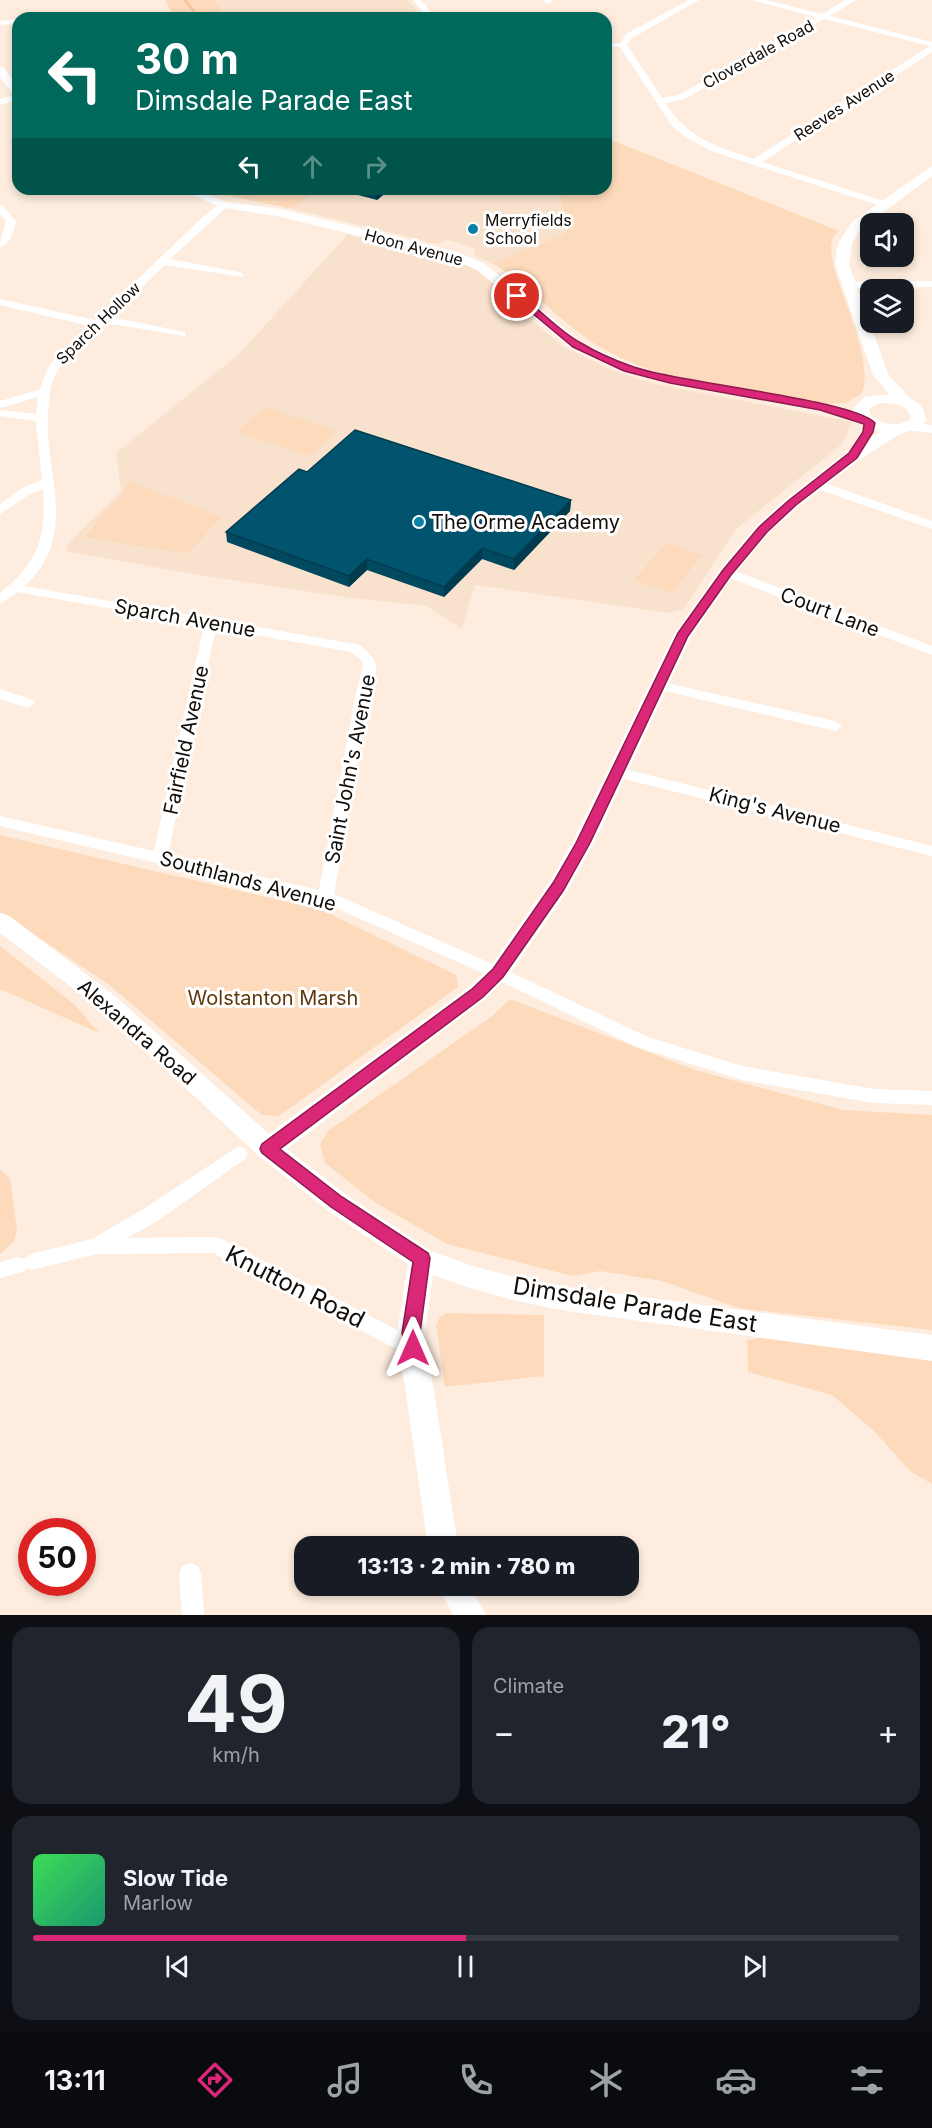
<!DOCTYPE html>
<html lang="en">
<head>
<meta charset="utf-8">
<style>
	:root { --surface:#171b24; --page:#20242c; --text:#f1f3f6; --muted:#9ea1a6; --line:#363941; --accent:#db2777 }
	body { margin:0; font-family:Inter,sans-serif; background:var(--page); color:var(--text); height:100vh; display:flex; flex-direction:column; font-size:22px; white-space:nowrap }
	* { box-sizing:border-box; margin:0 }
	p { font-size:20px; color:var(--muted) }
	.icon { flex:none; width:33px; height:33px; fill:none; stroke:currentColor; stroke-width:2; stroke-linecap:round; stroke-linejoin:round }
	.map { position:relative; height:1615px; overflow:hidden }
	.details { display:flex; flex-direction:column; gap:12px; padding:12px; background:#0d0f14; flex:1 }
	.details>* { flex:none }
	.top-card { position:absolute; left:12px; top:12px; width:600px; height:183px; border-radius:18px; box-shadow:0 3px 9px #0003; background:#00695c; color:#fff; overflow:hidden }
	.fabs { position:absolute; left:860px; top:213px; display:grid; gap:12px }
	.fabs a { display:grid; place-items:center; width:54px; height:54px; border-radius:12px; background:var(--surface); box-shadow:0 3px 9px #0003; font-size:30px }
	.speed { position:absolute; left:18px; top:1518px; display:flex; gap:12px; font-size:30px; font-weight:700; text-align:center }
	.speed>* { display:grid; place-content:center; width:78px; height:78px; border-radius:50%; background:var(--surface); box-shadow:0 3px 9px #0003; line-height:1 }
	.speed .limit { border:9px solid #d22; background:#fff; color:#111 }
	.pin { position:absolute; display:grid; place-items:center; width:51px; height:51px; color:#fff; margin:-26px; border:3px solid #fff; border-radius:50%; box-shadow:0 2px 6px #0007 }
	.me { position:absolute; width:66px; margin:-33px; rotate:0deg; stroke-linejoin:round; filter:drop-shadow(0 0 4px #0008) }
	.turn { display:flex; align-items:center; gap:21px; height:126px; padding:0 24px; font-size:27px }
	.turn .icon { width:78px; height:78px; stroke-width:2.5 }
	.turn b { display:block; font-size:42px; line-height:51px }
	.lanes { display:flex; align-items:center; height:57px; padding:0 24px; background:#0003; justify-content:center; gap:30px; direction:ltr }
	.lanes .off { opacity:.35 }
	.big { font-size:45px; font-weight:800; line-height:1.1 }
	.details .tile { flex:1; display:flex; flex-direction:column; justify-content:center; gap:9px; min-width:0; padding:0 21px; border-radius:18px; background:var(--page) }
	.details .dial { align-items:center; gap:0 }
	.dial b { font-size:78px; line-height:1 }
	.song { display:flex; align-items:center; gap:18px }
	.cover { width:72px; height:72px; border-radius:9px; background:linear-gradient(135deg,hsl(130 70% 55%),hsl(160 70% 35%)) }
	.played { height:6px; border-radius:3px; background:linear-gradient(90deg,var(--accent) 50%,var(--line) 50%) }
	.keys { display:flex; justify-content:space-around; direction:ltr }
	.heat { display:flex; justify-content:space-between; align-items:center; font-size:33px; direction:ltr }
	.details .tiles { flex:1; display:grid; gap:12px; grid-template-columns:1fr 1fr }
	.tile:last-child { grid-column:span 2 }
	.trip { position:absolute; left:294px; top:1536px; width:345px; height:60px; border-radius:18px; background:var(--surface); box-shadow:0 3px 9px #0003; font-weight:800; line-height:60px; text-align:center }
	.tabs { display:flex; height:96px; justify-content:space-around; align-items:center; background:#090b0e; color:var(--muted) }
	.tabs .icon { width:42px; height:42px }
	.tabs .on { color:var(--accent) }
	.tabs b { font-size:27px; color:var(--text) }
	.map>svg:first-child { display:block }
	.built { fill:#f9e2cd }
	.green { fill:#fddabb }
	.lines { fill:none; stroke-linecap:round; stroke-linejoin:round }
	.stream { stroke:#f7c79a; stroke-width:3 }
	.minor { fill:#fff; fill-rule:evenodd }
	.tertiary { fill:#fff; fill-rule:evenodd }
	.secondary { fill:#fff; fill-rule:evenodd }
	.wall { fill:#02485f }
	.shaded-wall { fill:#013b4d }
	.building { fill:#02546e; stroke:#013b4d; stroke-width:1.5 }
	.route { fill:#db2777; stroke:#8e194d; stroke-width:1.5 }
	.poi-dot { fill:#0981a7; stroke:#fff; stroke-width:2 }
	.labels { text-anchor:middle; stroke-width:6; stroke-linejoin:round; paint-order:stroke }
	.far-street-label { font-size:16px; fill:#120d08; stroke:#fff }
	.far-poi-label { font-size:16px; fill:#120d08; stroke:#fff; text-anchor:start }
	.poi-label { font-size:20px; fill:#120d08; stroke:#fff; text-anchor:start }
	.street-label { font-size:20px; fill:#120d08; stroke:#fff }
	.park-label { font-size:20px; fill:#5f380b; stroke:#fff }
	.near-street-label { font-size:24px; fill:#120d08; stroke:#fff }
</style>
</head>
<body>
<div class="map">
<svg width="932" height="1615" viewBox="0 0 932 1615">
	<rect width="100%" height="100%" fill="#feedde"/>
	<g class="built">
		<path d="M215,0H408L422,18H227Z"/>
		<path d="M318,189H549L559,191L567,233L492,263L475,256L474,248L448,240L437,244L293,209Z"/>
		<path d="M347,235L387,241L471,263L530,319L564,347L610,369L651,383L852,422L842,444L736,529L684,609L669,613L475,585L462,629L426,606L343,597L193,574L65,551L68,543L121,492L116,453L240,353Z"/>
	</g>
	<g class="green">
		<path d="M165,0H215L227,18H175Z"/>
		<path d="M606,138L839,231C837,233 834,235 833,238C820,265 877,349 862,393L846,403L824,404C751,391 669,386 604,349C562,325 532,287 492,263L567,233L559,191L549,189H606Z"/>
		<path d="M197,189H318L293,209Z"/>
		<path d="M265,407L268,408L338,431L310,456L237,432Z"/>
		<path d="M128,481L222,517L187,554L90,538L86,535L124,491Z"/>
		<path d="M666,543L702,555L672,593L634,580Z"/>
		<path d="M0,835L322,910L456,975L458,987L279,1116L262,1115L108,984L0,912Z"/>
		<path d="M0,946L75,1005L99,1033L0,989Z"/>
		<path d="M510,999L695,1070L843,1110L932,1115V1330L738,1308L662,1281L600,1271L573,1276L447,1244L376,1203L325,1163L320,1144L328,1131L492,1016Z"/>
		<path d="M0,1169L10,1179L17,1230L14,1241L0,1254Z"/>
		<path d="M446,1313L544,1315V1376L445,1387L436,1325L440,1317Z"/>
		<path d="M760,1338L932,1360V1484L910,1471L875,1432L832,1395L748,1372L747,1340Z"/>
	</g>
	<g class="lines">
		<path class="stream" d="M185,0L198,17"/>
		<g class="minor">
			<path d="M413,0H421L436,18H428Z"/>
			<path d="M542,0H550L552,2L548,4Z"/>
			<path d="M689,0H699L632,38L627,45L662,98L679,95L816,17L752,0H766L822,14L846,0H856L830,16L932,42V52L762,162L887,202V206H881L711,151L686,137L672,126L620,47H606V43H621L626,34ZM824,19L930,46L754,159C714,146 689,139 665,103L685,99Z"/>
			<path d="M86,12L106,18H40L44,16Z"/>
			<path d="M18,19V23L0,25V21Z"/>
			<path d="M18,94V100L0,105V99Z"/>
			<path d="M221,203L229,205L170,259L239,272L243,273V277L165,265L111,317L185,332V336L105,323C92,336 69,352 59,368C52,378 50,391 49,403C40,469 83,530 25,586L360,645C384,665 376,670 369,698L334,894L504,969L648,1037L742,1066L874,1089L932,1091V1105L874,1103L742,1080L637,1047L492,977L322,902L0,826V816L154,851L204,625L17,592L0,604V593C39,562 46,538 43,489L30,494L0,514V504L22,488L42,480L36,421L0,416V410L36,414L38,397L0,408V401L39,390L50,364L90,326L0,305V299L95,320L205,215ZM216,628L351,652L362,661L363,666L355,698L319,890L168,855Z"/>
			<path d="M0,205L3,206L16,221C14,232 11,243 0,247C0,237 4,231 6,221L0,214Z"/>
			<path d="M932,281V287L851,288L846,285L851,282Z"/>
			<path d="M816,480L932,521V529L812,487L810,484Z"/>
			<path d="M727,568L932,646V655L722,575L721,572L722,569Z"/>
			<path d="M657,681L835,721L842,726L835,731L652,688L650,685Z"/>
			<path d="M0,689L33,700L35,703L28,708L0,699Z"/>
			<path d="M617,767L932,846V856L612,776L610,772Z"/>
			<path d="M239,1146L245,1149L248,1154L245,1159L159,1220L127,1238L215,1237L222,1239L420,1342L423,1348L420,1354L413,1357L406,1354L213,1253L97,1254L31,1270L26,1268L25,1271L0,1278V1262L18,1257L23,1259L31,1254L92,1239L145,1208Z"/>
			<path d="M190,1563L198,1566L201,1574L204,1615H182L179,1574L182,1566Z"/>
		</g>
		<g class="tertiary">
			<path d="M0,67L4,68L18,86V96L14,95L0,77Z"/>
			<path d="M178,189H194L226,202L281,209L457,252L485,264L581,342L633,366L671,376L821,403L869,416L871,419L864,423L819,411L670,384L623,372L571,348L477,270L449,258L281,217L220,207Z"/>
			<path d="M911,423L932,425V433L906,430L904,427Z"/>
		</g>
		<g class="secondary">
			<path d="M932,166V176L862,228L852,243L849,265L888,374L910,398L921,405L927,420L919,428L900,434L859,460L798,507L769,533L733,576L691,637L594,843L566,893L506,979L485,999L287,1149L345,1194L431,1251L470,1265L517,1278L567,1287L932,1335V1361L567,1311C521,1303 477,1292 433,1275L425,1333L458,1546H428L397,1333L408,1264L327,1210L259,1156L99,1008L0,933V913L8,915L115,996L269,1134L469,987L490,967L550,881L572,843L673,636L721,568L757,525L786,499L847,452L880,432L858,422L853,408L865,397L889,394L873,375L835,265L838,243L852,222ZM880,403C892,403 909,404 911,419C898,428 884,424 871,417L869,409Z"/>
			<path d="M438,1586H470L486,1615H453Z"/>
		</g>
	</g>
	<g class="wall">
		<path d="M358,189H390L377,200L358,195Z"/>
		<path d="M307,472L571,500L570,511L514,570L482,559L444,597L367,570L349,587L227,542L226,532Z"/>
	</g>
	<g class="shaded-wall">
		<path d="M378,189H390L377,200L376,190Z"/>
		<path d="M571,500L570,511L514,570V559Z"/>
		<path d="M482,548V559L444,597V587Z"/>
		<path d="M367,559V570L349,587V576Z"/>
	</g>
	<path class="building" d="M355,430L571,500L514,559L482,548L444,587L367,559L349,576L226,532L299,469L307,472Z"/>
	<path class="route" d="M514,294H520C540,310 559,331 581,343C596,352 614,360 631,366C676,383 853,399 875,423L873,432L857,458L796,505L767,532L731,575L688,636L590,843L563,891L503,977L483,997L280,1149L342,1197L428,1253L430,1258L420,1333L422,1348L420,1353L413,1356L407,1353L402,1333L413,1262L331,1207L262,1153L260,1149L262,1144L472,989L493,969L553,883L576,843L678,633L723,570L759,527L788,501L849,453L863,432L864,424L820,410L670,383L624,371L573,347L514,298Z"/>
	<g class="poi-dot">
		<circle cx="473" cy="229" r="6"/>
		<circle cx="419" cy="522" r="6"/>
	</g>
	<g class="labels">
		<g class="far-street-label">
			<text transform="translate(758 54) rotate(-29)" y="6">Cloverdale Road</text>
			<text transform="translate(844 105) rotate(-33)" y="6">Reeves Avenue</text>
			<text transform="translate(414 247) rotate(15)" y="6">Hoon Avenue</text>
			<text transform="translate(98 323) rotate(-44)" y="6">Sparch Hollow</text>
		</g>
		<g class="far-poi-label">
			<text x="485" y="226">Merryfields<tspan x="485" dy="18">School</tspan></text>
		</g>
		<g class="poi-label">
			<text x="431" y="529">The Orme Academy</text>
		</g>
		<g class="street-label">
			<text transform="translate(830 612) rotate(21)" y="7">Court Lane</text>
			<text transform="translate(185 618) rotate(10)" y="7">Sparch Avenue</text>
			<text transform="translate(186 740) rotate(-78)" y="7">Fairfield Avenue</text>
			<text transform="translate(350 769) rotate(-79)" y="7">Saint John's Avenue</text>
			<text transform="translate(775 810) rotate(14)" y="7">King's Avenue</text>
			<text transform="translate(248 881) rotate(15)" y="7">Southlands Avenue</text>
			<text transform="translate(137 1032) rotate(41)" y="7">Alexandra Road</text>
		</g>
		<g class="park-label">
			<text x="273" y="1005">Wolstanton Marsh</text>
		</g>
		<g class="near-street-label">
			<text transform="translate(295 1287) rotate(27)" y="8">Knutton Road</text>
			<text transform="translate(635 1305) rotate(9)" y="8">Dimsdale Parade East</text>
		</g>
	</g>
</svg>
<div class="fabs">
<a><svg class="icon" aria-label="sound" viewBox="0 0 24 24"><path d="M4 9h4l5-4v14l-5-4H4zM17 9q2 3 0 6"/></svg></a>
<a><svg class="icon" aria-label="layers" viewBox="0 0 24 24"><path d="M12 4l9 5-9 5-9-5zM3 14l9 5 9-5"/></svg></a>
</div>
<div class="speed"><div class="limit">50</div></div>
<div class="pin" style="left:517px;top:296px;background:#d93025"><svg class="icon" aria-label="arrive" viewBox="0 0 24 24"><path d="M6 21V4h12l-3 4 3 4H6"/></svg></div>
<svg class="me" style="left:413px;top:1348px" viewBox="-20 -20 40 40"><path d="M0-17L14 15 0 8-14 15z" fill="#db2777" stroke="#fff" stroke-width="4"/></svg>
<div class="trip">13:13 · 2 min · 780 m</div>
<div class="top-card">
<div class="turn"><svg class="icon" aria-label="left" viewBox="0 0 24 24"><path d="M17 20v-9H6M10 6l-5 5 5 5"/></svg><div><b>30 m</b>Dimsdale Parade East</div></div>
<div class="lanes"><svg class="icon" aria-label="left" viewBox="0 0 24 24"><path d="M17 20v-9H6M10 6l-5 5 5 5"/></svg><svg class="icon off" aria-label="ahead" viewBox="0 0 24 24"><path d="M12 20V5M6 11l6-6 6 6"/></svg><svg class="icon off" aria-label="right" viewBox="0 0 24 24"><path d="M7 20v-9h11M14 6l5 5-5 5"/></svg></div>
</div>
</div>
<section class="details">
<div class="tiles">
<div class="tile dial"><b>49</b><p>km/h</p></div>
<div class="tile"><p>Climate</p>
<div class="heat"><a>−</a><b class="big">21°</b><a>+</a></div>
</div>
<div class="tile">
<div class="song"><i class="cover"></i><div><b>Slow Tide</b><p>Marlow</p></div></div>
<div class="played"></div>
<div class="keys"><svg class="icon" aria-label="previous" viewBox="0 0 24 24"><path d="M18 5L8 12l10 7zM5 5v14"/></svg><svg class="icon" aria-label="pause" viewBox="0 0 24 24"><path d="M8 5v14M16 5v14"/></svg><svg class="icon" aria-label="next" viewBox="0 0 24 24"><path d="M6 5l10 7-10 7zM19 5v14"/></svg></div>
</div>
</div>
</section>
<nav class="tabs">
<b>13:11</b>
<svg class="icon on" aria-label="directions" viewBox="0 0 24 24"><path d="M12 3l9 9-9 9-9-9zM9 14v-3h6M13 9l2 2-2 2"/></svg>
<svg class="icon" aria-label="music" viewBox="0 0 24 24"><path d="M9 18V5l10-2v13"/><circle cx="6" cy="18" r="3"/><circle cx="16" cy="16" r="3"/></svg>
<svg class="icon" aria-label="phone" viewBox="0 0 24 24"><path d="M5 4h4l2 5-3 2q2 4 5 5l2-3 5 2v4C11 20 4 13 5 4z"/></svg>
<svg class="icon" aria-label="climate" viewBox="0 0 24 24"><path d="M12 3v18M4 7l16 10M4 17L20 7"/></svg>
<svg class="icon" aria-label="car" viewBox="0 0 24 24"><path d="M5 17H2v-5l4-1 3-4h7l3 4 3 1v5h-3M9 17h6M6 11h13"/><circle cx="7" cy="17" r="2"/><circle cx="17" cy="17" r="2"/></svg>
<svg class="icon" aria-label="filters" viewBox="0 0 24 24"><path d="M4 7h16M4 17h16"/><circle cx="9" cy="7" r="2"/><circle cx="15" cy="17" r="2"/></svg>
</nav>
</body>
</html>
